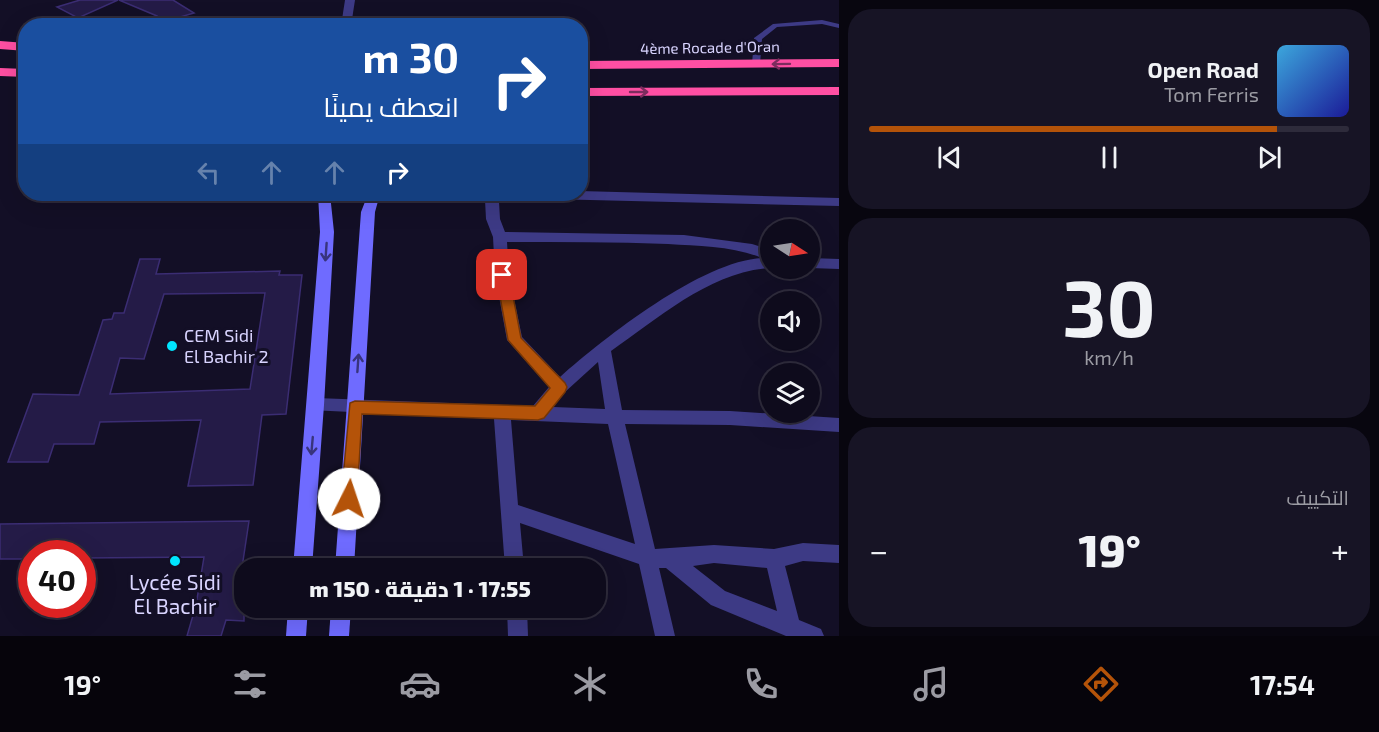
<!DOCTYPE html>
<html lang="ar">
<head>
<meta charset="utf-8">
<style>
	:root { --surface:#0e0b1c; --page:#171425; --text:#f1f3f6; --muted:#9b9ba3; --line:#2e2b3b; --accent:#b45309 }
	body { margin:0; font-family:"Exo 2",Cairo,sans-serif; background:var(--page); color:var(--text); direction:rtl; height:100vh; display:flex; flex-direction:column; font-size:22px; white-space:nowrap }
	* { box-sizing:border-box; margin:0 }
	p { font-size:20px; color:var(--muted) }
	.icon { flex:none; width:33px; height:33px; fill:none; stroke:currentColor; stroke-width:2; stroke-linecap:round; stroke-linejoin:round }
	.map { position:relative; flex:1; overflow:hidden; direction:ltr }
	.sheet { display:flex; flex-direction:column; gap:9px; padding:9px; background:#08060f; width:540px }
	.sheet>* { flex:none }
	.hud { position:absolute; left:18px; top:18px; width:570px; height:183px; border-radius:24px; box-shadow:0 6px 24px #0002,0 0 0 2px var(--line); direction:rtl; background:#1a4fa0; color:#fff; overflow:hidden }
	.needle { width:39px; rotate:102deg }
	.buttons { position:absolute; left:760px; top:219px; display:grid; gap:12px }
	.buttons a { display:grid; place-items:center; width:60px; height:60px; border-radius:50%; background:var(--surface); box-shadow:0 6px 24px #0002,0 0 0 2px var(--line); font-size:30px }
	.speed { position:absolute; left:18px; top:540px; display:flex; gap:12px; font-size:30px; font-weight:700; text-align:center }
	.speed>* { display:grid; place-content:center; width:78px; height:78px; border-radius:50%; background:var(--surface); box-shadow:0 6px 24px #0002,0 0 0 2px var(--line); line-height:1 }
	.speed .limit { border:9px solid #d22; background:#fff; color:#111 }
	.pin { position:absolute; display:grid; place-items:center; width:51px; height:51px; color:#fff; margin:-26px; border-radius:12px; box-shadow:0 3px 9px #0006 }
	.me { position:absolute; width:66px; margin:-33px; rotate:4deg; stroke-linejoin:round; filter:drop-shadow(0 0 4px #0008) }
	.turn { display:flex; align-items:center; gap:21px; height:126px; padding:0 30px; font-size:27px }
	.turn .icon { width:78px; height:78px; stroke-width:2.5 }
	.turn b { display:block; font-size:42px; line-height:51px }
	.lanes { display:flex; align-items:center; height:57px; padding:0 30px; background:#0003; justify-content:center; gap:30px; direction:ltr }
	.lanes .off { opacity:.35 }
	.big { font-size:45px; font-weight:800; line-height:1.1 }
	.sheet .tile { flex:1; display:flex; flex-direction:column; justify-content:center; gap:9px; min-width:0; padding:0 21px; border-radius:24px; background:var(--page) }
	.sheet .dial { align-items:center; gap:0 }
	.dial b { font-size:78px; line-height:1 }
	.song { display:flex; align-items:center; gap:18px }
	.cover { width:72px; height:72px; border-radius:9px; background:linear-gradient(135deg,hsl(200 70% 55%),hsl(240 70% 35%)) }
	.played { height:6px; border-radius:3px; background:linear-gradient(90deg,var(--accent) 85%,var(--line) 85%) }
	.keys { display:flex; justify-content:space-around; direction:ltr }
	.heat { display:flex; justify-content:space-between; align-items:center; font-size:33px; direction:ltr }
	.trip { position:absolute; left:234px; top:558px; width:372px; height:60px; border-radius:24px; background:var(--surface); box-shadow:0 6px 24px #0002,0 0 0 2px var(--line); font-weight:800; line-height:60px; text-align:center; direction:rtl }
	.tabs { display:flex; height:96px; justify-content:space-around; align-items:center; background:#06040b; color:var(--muted) }
	.tabs .icon { width:42px; height:42px }
	.tabs .selected { color:var(--accent) }
	.tabs b { font-size:27px; color:var(--text) }
	main { display:flex; flex:1; min-height:0 }
	.map>svg:first-child { display:block }
	.building { fill:#241b47; stroke:#3b2d73; stroke-width:1.5; fill-rule:evenodd }
	.lines { fill:none; stroke-linecap:round; stroke-linejoin:round }
	.lane { fill:#3d3a85; fill-rule:evenodd }
	.street { fill:#3d3a85; fill-rule:evenodd }
	.secondary { fill:#6f6bff; fill-rule:evenodd }
	.highway { fill:#ff4fa3; fill-rule:evenodd }
	.oneway { stroke:#7d2c5e }
	.oneway2 { stroke:#38347d }
	.route { fill:#b45309; stroke:#753606; stroke-width:1.5 }
	.poi-dot { fill:#00e5ff; stroke:#130f26; stroke-width:2 }
	.labels { text-anchor:middle; stroke-width:6; stroke-linejoin:round; paint-order:stroke }
	.far-street-label { font-size:15px; fill:#d9d4ff; stroke:#130f26 }
	.poi-label { font-size:18px; fill:#d9d4ff; stroke:#130f26; text-anchor:start }
	.near-poi-label { font-size:21px; fill:#d9d4ff; stroke:#130f26 }
</style>
</head>
<body>
<main>
<section class="sheet">
<div class="tile">
<div class="song"><i class="cover"></i><div><b>Open Road</b><p>Tom Ferris</p></div></div>
<div class="played"></div>
<div class="keys"><svg class="icon" aria-label="previous" viewBox="0 0 24 24"><path d="M18 5L8 12l10 7zM5 5v14"/></svg><svg class="icon" aria-label="pause" viewBox="0 0 24 24"><path d="M8 5v14M16 5v14"/></svg><svg class="icon" aria-label="next" viewBox="0 0 24 24"><path d="M6 5l10 7-10 7zM19 5v14"/></svg></div>
</div>
<div class="tile dial"><b>30</b><p>km/h</p></div>
<div class="tile"><p>التكييف</p>
<div class="heat"><a>−</a><b class="big">19°</b><a>+</a></div>
</div>
</section>
<div class="map">
<svg width="839" height="636" viewBox="0 0 839 636">
	<rect width="100%" height="100%" fill="#130f26"/>
	<g class="building">
		<path d="M80,0H118L78,18L57,7Z"/>
		<path d="M119,0H173L194,13L163,22L157,16Z"/>
		<path d="M140,259H160L156,274L280,271L279,275H302L286,414L262,415L253,485L188,486L201,420L100,422L94,444H54L48,462H8L33,394L79,395L103,320L112,319L114,313H124ZM265,293L250,389L110,394L120,358L144,359L164,294Z"/>
		<path d="M249,521L240,581L244,582V621L226,620L221,636H187L196,605L204,557L82,558V554H32V559H0V524Z"/>
	</g>
	<g class="lines">
		<path class="lane" d="M822,20L839,24V28L822,24L777,27L762,39L760,64L756,66L752,64L754,38L773,24Z"/>
		<g class="street">
			<path d="M345,0H355L351,26H341Z"/>
			<path d="M580,191L839,198V206L504,198L499,202L500,219L505,232L684,235L752,244L771,250V268C711,271 659,318 611,351L622,410L730,411L839,418V432L730,425L625,424L655,549L714,545L774,549L803,543L839,545V563L803,561L785,566L799,620L821,629L824,636H786L711,605L666,568H659L675,636H655L639,564L520,523L524,568H505L494,419L310,410L308,405L310,400L316,398L533,406L549,387L507,340L495,275L493,237L486,219L485,200L493,194H580ZM507,242C561,242 614,242 668,244C699,246 733,246 762,258C702,261 605,337 560,377L522,337L509,275ZM598,362L605,409L553,407L565,392ZM511,420L608,424L635,544L518,505ZM714,563L767,568L777,611L725,591L693,566Z"/>
			<path d="M810,258L839,259V269L810,268Z"/>
			<path d="M507,608H527L528,636H508Z"/>
		</g>
		<g class="secondary">
			<path d="M318,194H330L334,232L324,405L312,568H293L320,232Z"/>
			<path d="M368,194H380L375,212L354,568H335L361,212Z"/>
			<path d="M288,608H308L306,636H286Z"/>
			<path d="M331,608H351L349,636H329Z"/>
		</g>
		<g class="highway">
			<path d="M0,41L26,43V51L0,49Z"/>
			<path d="M839,59V67L580,69V61Z"/>
			<path d="M0,68L26,69V77L0,76Z"/>
			<path d="M839,87V95L580,96V88Z"/>
		</g>
	</g>
	<defs><path id="oneway-shaft" d="M-6 0H5M1.5-3L5.5 0L1.5 3" fill="none" stroke-width="1.6" stroke-linecap="round" stroke-linejoin="round" transform="scale(1.5)"/></defs>
	<g class="oneway">
		<use href="#oneway-shaft" transform="translate(781 64) rotate(179)"/>
		<use href="#oneway-shaft" transform="translate(639 92)"/>
	</g>
	<g class="oneway2">
		<use href="#oneway-shaft" transform="translate(326 252) rotate(94)"/>
		<use href="#oneway-shaft" transform="translate(358 363) rotate(-86)"/>
		<use href="#oneway-shaft" transform="translate(312 446) rotate(95)"/>
	</g>
	<path class="route" d="M502,270L509,275L521,338L565,383L567,387L565,392L544,418L538,420L362,414L357,499L355,505L349,507L343,505L341,499L350,403L355,401L535,406L550,388L508,340L496,275Z"/>
	<g class="poi-dot">
		<circle cx="172" cy="346" r="6"/>
		<circle cx="175" cy="561" r="6"/>
	</g>
	<g class="labels">
		<g class="far-street-label">
			<text transform="translate(710 48) rotate(-1)" y="5">4ème Rocade d'Oran</text>
		</g>
		<g class="poi-label">
			<text x="184" y="342">CEM Sidi<tspan x="184" dy="21">El Bachir 2</tspan></text>
		</g>
		<g class="near-poi-label">
			<text x="175" y="590">Lycée Sidi<tspan x="175" dy="24">El Bachir</tspan></text>
		</g>
	</g>
</svg>
<div class="buttons">
<a><svg class="needle" viewBox="-14 -14 28 28"><path d="M0-13l5 13h-10z" fill="#e53935"/><path d="M0 13l5-13h-10z" fill="#9b9ba3"/></svg></a>
<a><svg class="icon" aria-label="sound" viewBox="0 0 24 24"><path d="M4 9h4l5-4v14l-5-4H4zM17 9q2 3 0 6"/></svg></a>
<a><svg class="icon" aria-label="layers" viewBox="0 0 24 24"><path d="M12 4l9 5-9 5-9-5zM3 14l9 5 9-5"/></svg></a>
</div>
<div class="speed"><div class="limit">40</div></div>
<div class="pin" style="left:502px;top:275px;background:#d93025"><svg class="icon" aria-label="arrive" viewBox="0 0 24 24"><path d="M6 21V4h12l-3 4 3 4H6"/></svg></div>
<svg class="me" style="left:349px;top:499px" viewBox="-20 -20 40 40"><circle r="19" fill="#fff"/><path d="M0-13L10 11 0 6-10 11z" fill="#b45309"/></svg>
<div class="trip">17:55 · 1 دقيقة · 150 m</div>
<div class="hud">
<div class="turn"><svg class="icon" aria-label="right" viewBox="0 0 24 24"><path d="M7 20v-9h11M14 6l5 5-5 5"/></svg><div><b>30 m</b>انعطف يمينًا</div></div>
<div class="lanes"><svg class="icon off" aria-label="left" viewBox="0 0 24 24"><path d="M17 20v-9H6M10 6l-5 5 5 5"/></svg><svg class="icon off" aria-label="ahead" viewBox="0 0 24 24"><path d="M12 20V5M6 11l6-6 6 6"/></svg><svg class="icon off" aria-label="ahead" viewBox="0 0 24 24"><path d="M12 20V5M6 11l6-6 6 6"/></svg><svg class="icon" aria-label="right" viewBox="0 0 24 24"><path d="M7 20v-9h11M14 6l5 5-5 5"/></svg></div>
</div>
</div>
</main>
<nav class="tabs">
<b>17:54</b>
<svg class="icon selected" aria-label="directions" viewBox="0 0 24 24"><path d="M12 3l9 9-9 9-9-9zM9 14v-3h6M13 9l2 2-2 2"/></svg>
<svg class="icon" aria-label="music" viewBox="0 0 24 24"><path d="M9 18V5l10-2v13"/><circle cx="6" cy="18" r="3"/><circle cx="16" cy="16" r="3"/></svg>
<svg class="icon" aria-label="phone" viewBox="0 0 24 24"><path d="M5 4h4l2 5-3 2q2 4 5 5l2-3 5 2v4C11 20 4 13 5 4z"/></svg>
<svg class="icon" aria-label="climate" viewBox="0 0 24 24"><path d="M12 3v18M4 7l16 10M4 17L20 7"/></svg>
<svg class="icon" aria-label="car" viewBox="0 0 24 24"><path d="M5 17H2v-5l4-1 3-4h7l3 4 3 1v5h-3M9 17h6M6 11h13"/><circle cx="7" cy="17" r="2"/><circle cx="17" cy="17" r="2"/></svg>
<svg class="icon" aria-label="filters" viewBox="0 0 24 24"><path d="M4 7h16M4 17h16"/><circle cx="9" cy="7" r="2"/><circle cx="15" cy="17" r="2"/></svg>
<b>19°</b>
</nav>
</body>
</html>
